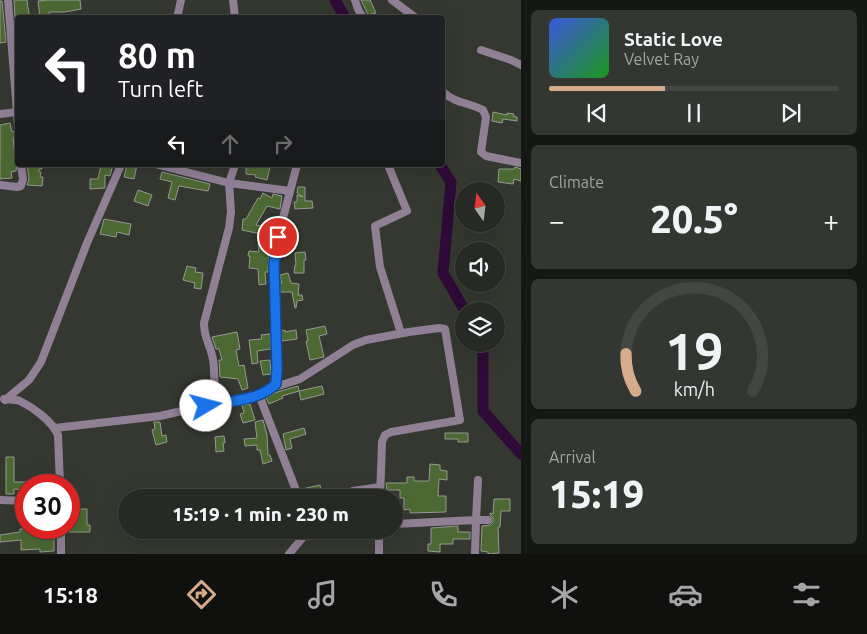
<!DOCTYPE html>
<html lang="en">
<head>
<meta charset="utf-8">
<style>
	:root { --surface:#272a24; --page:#333631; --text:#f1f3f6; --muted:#a4a7a6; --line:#434641; --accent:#d6ab8b }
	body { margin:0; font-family:Ubuntu,sans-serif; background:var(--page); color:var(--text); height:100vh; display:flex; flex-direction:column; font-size:19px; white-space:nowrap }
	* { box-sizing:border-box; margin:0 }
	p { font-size:16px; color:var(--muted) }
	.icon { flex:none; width:28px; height:28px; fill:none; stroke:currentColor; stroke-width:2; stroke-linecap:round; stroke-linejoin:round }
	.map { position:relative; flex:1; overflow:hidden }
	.side { display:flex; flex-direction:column; gap:10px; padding:10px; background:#151714; width:346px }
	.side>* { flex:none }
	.top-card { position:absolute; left:15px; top:15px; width:430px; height:152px; border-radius:5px; box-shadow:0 5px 20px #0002,0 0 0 1px var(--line); background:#202124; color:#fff; overflow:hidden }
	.needle { width:32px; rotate:346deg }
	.fabs { position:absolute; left:455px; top:182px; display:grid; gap:10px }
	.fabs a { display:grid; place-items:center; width:50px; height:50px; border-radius:50%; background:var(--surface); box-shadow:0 5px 20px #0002,0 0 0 1px var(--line); font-size:25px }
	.speed { position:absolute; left:15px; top:474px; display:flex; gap:10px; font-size:25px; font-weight:700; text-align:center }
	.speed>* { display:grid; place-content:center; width:65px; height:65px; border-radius:50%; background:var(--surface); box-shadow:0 5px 20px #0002,0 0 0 1px var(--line); line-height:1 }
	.speed .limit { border:8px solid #d22; background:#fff; color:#111 }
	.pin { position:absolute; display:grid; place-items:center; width:42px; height:42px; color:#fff; margin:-21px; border:2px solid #fff; border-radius:50%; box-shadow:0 1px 5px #0007 }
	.me { position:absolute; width:55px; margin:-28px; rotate:82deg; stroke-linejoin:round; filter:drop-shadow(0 0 4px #0008) }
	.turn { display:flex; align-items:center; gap:18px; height:105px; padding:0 20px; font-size:22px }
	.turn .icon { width:65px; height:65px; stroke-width:2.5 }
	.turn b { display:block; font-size:35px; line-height:42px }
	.lanes { display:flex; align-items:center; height:48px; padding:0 20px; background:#0003; justify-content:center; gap:25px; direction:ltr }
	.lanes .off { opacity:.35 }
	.big { font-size:38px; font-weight:800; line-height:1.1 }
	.side .tile { flex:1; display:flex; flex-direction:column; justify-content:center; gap:8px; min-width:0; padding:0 18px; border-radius:8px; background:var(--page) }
	.side .dial { align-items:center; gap:0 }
	.dial svg { height:130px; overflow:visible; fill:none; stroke:var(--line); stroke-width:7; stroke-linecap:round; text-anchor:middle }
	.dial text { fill:var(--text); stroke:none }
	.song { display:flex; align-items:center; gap:15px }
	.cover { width:60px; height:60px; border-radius:8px; background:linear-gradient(135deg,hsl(230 70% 55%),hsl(120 70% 35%)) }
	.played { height:5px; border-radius:2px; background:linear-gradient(90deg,var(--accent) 40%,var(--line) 40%) }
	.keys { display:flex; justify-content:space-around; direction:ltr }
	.heat { display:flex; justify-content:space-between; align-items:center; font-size:28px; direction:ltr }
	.trip { position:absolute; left:118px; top:489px; width:285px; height:50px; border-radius:25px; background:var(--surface); box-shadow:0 5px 20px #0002,0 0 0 1px var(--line); font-weight:800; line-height:50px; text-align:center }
	.dock { display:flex; height:80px; justify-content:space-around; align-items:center; background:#10110e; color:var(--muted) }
	.dock .icon { width:35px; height:35px }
	.dock .on { color:var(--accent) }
	.dock b { font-size:22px; color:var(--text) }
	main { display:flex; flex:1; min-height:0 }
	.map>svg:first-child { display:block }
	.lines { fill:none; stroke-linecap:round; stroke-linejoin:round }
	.river { stroke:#2e0a36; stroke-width:11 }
	.building { fill:#4c6933; stroke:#949a90 }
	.minor { stroke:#917f96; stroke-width:8 }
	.route-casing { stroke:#114b97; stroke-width:12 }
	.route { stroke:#1a73e8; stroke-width:9 }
</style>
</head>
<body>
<main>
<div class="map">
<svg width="521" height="554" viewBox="0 0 521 554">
	<rect width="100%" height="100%" fill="#343830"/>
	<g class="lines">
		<g class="river">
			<path d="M335,0L345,18"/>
			<path d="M440,165L451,182L443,273L465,311"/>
			<path d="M483,344V411L521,454"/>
		</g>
	</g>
	<g class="building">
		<path d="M14,0H27L29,14L15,18Z"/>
		<path d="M48,0H80L81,9L65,12H49L50,18H40L38,1Z"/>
		<path d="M361,0H370L376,13L368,15Z"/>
		<path d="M0,1H2L6,42L0,43Z"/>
		<path d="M493,112L507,115V113L514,114L513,116L517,117V121L503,119L502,123L492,121Z"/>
		<path d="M10,123L12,132L15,131L16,137L13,138L15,156H18L16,171L11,172L12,178L0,179V125Z"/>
		<path d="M27,165H42V169H39V172H41L40,177H43L42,186L27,185L29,179Z"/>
		<path d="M101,165H113L110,176L105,175V188L90,189V179H98Z"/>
		<path d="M127,165H137L134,179L124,177Z"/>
		<path d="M246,165H261L270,167L267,180L255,177L256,175L246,174Z"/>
		<path d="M515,167L521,169V181L514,179L513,184L498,182L499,169H514Z"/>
		<path d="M162,172L210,184L208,191L179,186L175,200L168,198L172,182L160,179Z"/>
		<path d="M298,187H305V201H312L313,208L295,209L294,202H297V195L303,197L297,193Z"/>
		<path d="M138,190L152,195L148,206L134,201Z"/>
		<path d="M263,193L272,198L273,194L282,196L280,209L267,206L256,225L263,226L261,234L242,230L243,219H246L258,198L260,199Z"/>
		<path d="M104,219L131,224L129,235L117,232L116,237L100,234Z"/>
		<path d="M258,244H268L269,256L268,272H265L266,284L259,285L258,269L249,268L250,256H248L249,251L259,252Z"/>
		<path d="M305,252L306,260H304V273H294L295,265H296L295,253Z"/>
		<path d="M187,266L196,268L195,272L203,273L201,289L194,288L195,283L183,280Z"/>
		<path d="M288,273L291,283L299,284L298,295H302L303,300L297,301L296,308H295L292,292H280L279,283H282L280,275Z"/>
		<path d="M325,326L327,334L319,336L324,357L310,360L306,341H308L306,330Z"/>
		<path d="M285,330V332L296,330L297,339L282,341L281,331Z"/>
		<path d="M237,332L240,349L236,350L239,366L244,365L248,388L242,390L238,379L220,377L219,360H222L219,349H216L212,337Z"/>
		<path d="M270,334L271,349L257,351L258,363L252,364L249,340L262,339L261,335Z"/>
		<path d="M270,360L271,374L263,375L260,361Z"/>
		<path d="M298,386L299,391L322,386L324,394L301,400L299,391L282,396L283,398L269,404L266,398L274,393Z"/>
		<path d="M250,404L255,420L243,423L240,414L244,413L242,405Z"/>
		<path d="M263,420L267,435L268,455H270L272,461L263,464L260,450H257V445L245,446L244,439L257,438L255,422Z"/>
		<path d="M154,422H160L162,436L166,435L167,442L156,445L152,430L155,429Z"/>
		<path d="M304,428L306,434L290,439L292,448L286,450L283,434Z"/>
		<path d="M445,433H468V442H458V439H445Z"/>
		<path d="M224,436L225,443H223L224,451L216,452L215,437Z"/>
		<path d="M6,457H14V482H26V490L14,489V494H6Z"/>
		<path d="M430,464L440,465V470L447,471V480L439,479L438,496H446V512L410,513V509L404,510V498H400V490H387L386,483H407V477H414V481H429Z"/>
		<path d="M320,485L323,496L304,498L302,489Z"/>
		<path d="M494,499H510V511H501L500,527H498L499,553L488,554V552L481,551L482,526L490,525L493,522V518L490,515V513L493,514Z"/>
		<path d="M69,509H87V525H90V532H69Z"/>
		<path d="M458,526V532H470V539H453V544H440V552L428,551V544H431V528Z"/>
		<path d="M37,528V532H54V551L40,552V549L21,550V540L0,542V535L20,532V529Z"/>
	</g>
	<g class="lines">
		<g class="minor">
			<path d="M8,0L18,125"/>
			<path d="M233,0L235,18"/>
			<path d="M355,0L358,9L363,18"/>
			<path d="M392,0L416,18"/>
			<path d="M177,18L181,0"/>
			<path d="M481,50L511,60L521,65"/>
			<path d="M442,91C455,104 468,102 483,110L486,117L481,152L486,156L521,163"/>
			<path d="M0,114L17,112"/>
			<path d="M159,165L229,183L290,191"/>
			<path d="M235,165L229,183L231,212L229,228L204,323C204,338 209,342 212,355C217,372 210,386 221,402L228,403L258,396L261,400L299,498"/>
			<path d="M388,165L407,211L375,226L380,267L401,333"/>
			<path d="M0,185L17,187L21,186L23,179L21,165"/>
			<path d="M272,388L300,379L353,345L366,340L409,332L439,328L445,329L460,420L391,432L385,435L382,442L380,498"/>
			<path d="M258,396L269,390L276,384L277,368L273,264L278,237L297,165"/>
			<path d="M4,399C9,400 15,399 20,401C34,408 52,421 58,435L60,485"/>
			<path d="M5,400L29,380L41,362L87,243L121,165"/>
			<path d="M55,428L160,416L221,402"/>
			<path d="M478,480L476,520H488"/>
			<path d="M353,491L380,487"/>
			<path d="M338,498L345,496"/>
			<path d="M0,500L26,501"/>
			<path d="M394,524L476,520L475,554"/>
			<path d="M61,528V554"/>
			<path d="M318,530H331"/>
			<path d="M379,530V554"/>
			<path d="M289,554L309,530"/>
		</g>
	</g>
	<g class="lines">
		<g class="route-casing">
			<path id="route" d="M206,406C229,400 257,402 276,384L277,368L274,264L278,237"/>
		</g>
		<use href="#route" class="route"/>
	</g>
</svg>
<div class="fabs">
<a><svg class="needle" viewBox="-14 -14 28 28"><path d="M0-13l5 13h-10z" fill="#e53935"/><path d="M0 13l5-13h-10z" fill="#a4a7a6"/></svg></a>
<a><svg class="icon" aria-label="sound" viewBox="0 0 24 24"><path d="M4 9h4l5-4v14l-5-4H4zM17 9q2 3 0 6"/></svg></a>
<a><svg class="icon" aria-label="layers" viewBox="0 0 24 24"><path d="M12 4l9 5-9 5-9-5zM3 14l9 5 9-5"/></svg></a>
</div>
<div class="speed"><div class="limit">30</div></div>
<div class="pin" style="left:278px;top:237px;background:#d93025"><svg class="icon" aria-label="arrive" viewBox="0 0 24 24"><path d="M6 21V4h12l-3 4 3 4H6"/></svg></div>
<svg class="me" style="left:206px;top:406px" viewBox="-20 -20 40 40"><circle r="19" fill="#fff"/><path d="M0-13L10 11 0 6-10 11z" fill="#1a73e8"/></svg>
<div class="trip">15:19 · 1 min · 230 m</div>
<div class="top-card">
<div class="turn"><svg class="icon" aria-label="left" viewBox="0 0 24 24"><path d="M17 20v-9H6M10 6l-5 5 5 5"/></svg><div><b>80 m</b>Turn left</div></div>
<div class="lanes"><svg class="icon" aria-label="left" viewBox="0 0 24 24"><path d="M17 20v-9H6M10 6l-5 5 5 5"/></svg><svg class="icon off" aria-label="ahead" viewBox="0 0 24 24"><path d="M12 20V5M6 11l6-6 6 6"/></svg><svg class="icon off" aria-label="right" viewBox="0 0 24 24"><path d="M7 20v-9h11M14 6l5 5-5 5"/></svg></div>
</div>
</div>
<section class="side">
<div class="tile">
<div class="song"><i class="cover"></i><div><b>Static Love</b><p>Velvet Ray</p></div></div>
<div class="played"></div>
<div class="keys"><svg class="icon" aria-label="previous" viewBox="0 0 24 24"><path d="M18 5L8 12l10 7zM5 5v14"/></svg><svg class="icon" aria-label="pause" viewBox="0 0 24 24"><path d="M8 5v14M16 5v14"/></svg><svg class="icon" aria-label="next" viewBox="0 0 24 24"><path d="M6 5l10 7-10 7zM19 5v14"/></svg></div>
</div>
<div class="tile"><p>Climate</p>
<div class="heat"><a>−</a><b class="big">20.5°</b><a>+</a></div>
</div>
<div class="tile dial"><svg viewBox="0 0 100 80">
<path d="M14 69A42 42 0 1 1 86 69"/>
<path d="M14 69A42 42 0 0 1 8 46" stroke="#d6ab8b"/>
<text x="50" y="56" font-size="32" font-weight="700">19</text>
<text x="50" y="72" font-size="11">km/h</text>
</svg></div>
<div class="tile"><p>Arrival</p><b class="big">15:19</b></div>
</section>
</main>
<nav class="dock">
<b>15:18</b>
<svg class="icon on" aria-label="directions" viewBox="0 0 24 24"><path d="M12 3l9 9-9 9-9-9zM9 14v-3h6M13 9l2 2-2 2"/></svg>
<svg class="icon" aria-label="music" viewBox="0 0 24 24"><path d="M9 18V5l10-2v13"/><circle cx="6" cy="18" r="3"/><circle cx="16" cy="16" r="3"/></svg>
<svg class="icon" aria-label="phone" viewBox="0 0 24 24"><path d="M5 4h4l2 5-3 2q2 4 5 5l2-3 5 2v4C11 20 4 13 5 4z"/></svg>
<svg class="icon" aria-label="climate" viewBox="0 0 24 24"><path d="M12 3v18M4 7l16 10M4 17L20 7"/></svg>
<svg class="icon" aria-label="car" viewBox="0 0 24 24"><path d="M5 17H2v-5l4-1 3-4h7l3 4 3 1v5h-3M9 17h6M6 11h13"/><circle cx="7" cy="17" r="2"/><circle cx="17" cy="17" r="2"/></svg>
<svg class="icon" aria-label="filters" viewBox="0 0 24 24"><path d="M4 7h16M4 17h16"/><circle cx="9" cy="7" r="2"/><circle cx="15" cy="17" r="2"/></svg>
</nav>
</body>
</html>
